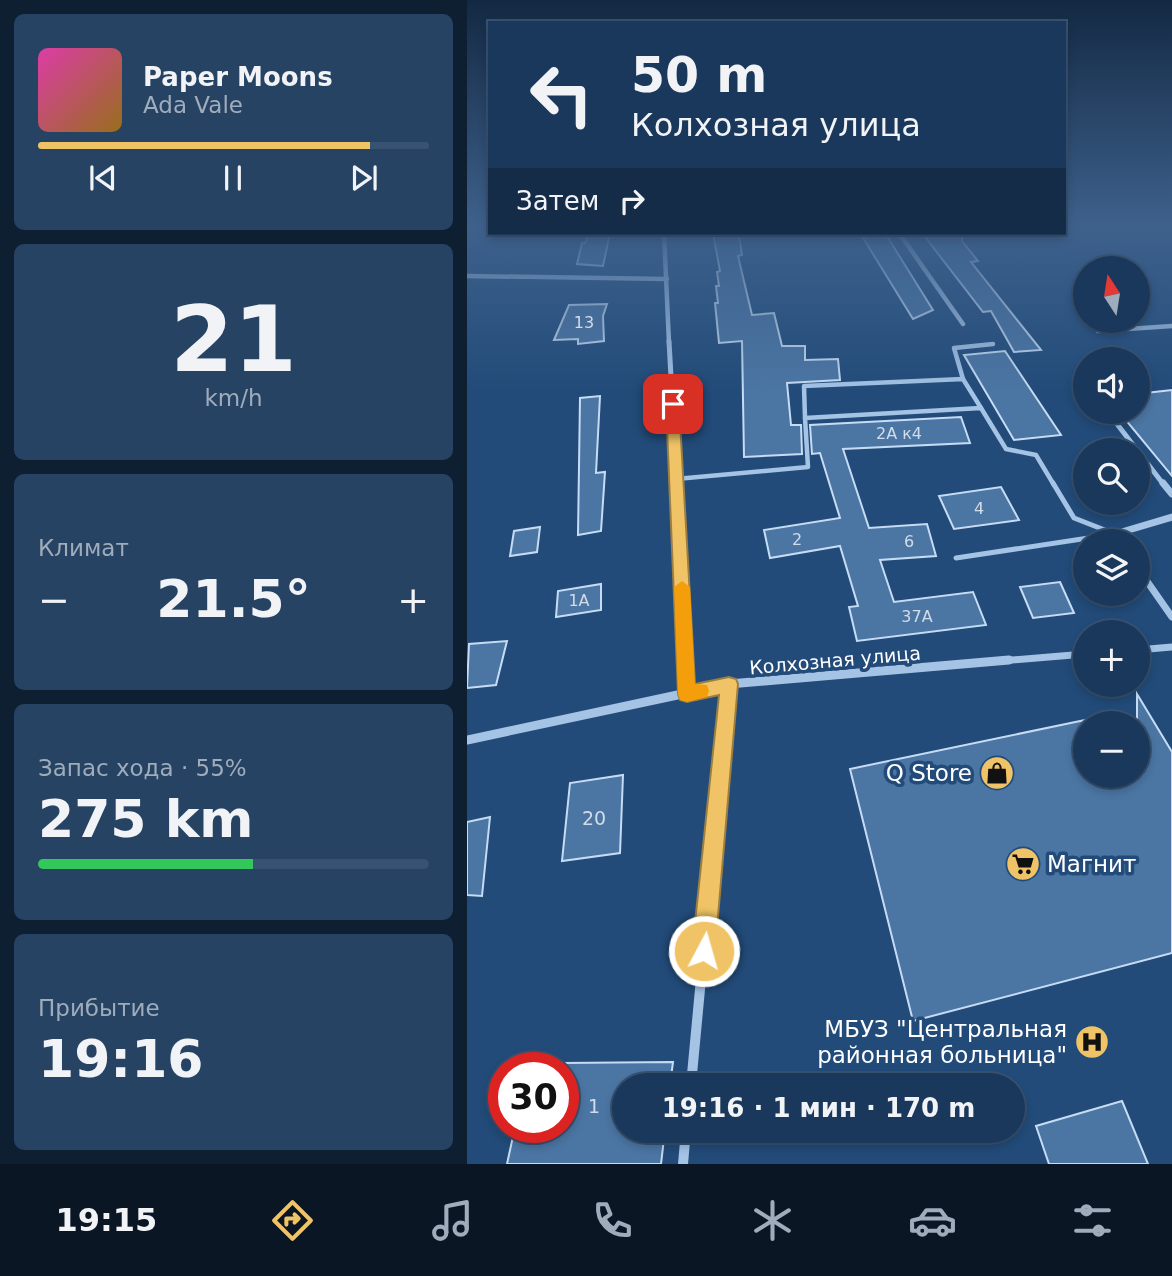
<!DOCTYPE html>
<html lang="ru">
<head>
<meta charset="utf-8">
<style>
	:root { --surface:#1a385b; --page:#274364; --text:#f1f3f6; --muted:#9facbb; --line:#385271; --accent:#f0c466 }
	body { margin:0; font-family:"DejaVu Sans",sans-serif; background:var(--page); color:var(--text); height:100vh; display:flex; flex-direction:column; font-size:26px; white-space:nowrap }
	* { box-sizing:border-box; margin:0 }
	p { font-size:23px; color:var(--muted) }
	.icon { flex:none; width:38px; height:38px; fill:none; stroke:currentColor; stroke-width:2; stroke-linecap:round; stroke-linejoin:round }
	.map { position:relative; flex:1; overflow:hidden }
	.sheet { display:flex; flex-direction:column; gap:14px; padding:14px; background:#0e1f32; width:467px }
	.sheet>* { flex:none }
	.guide { position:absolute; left:21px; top:21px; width:578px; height:214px; border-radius:0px; box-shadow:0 4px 10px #0003,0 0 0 2px var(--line); background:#1a385b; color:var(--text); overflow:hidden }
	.needle { width:46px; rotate:348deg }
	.buttons { position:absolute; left:606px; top:256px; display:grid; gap:14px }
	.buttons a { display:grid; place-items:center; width:77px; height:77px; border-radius:50%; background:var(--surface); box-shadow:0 4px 10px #0003,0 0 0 2px var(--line); font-size:35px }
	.speed { position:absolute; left:21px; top:1052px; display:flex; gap:14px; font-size:35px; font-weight:700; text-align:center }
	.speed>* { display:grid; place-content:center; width:91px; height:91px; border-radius:50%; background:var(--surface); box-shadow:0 4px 10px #0003,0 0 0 2px var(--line); line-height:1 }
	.speed .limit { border:10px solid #d22; background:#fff; color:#111 }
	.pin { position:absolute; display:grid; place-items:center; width:60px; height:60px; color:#fff; margin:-30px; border-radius:14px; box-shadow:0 4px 10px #0006 }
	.me { position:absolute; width:77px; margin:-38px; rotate:6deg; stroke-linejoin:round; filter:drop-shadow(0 0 5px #0008) }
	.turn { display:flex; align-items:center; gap:24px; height:147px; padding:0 28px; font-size:32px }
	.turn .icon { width:91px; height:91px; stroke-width:2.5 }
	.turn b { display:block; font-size:49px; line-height:60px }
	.then { display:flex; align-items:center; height:66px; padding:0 28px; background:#0003; gap:14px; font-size:26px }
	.big { font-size:52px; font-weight:700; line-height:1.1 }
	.sheet .card { flex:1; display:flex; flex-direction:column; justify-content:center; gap:10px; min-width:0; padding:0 24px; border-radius:10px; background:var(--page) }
	.sheet .dial { align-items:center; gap:0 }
	.dial b { font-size:91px; line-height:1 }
	.song { display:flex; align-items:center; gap:21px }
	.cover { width:84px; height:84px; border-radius:10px; background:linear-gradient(135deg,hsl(320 70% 55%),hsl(40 70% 35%)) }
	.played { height:7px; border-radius:4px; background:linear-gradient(90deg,var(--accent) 85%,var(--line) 85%) }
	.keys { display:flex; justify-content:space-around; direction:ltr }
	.heat { display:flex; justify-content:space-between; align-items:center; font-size:38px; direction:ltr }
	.charge { height:10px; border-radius:5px; background:linear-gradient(90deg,#34c759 55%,var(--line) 0) }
	.trip { position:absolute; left:145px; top:1073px; width:413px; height:70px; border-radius:35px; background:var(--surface); box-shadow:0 4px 10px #0003,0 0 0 2px var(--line); font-weight:700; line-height:70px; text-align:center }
	.dock { display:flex; height:112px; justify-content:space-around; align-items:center; background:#0a1624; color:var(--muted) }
	.dock .icon { width:49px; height:49px }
	.dock .active { color:var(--accent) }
	.dock b { font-size:32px; color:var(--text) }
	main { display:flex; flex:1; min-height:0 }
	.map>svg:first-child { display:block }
	.building { fill:#4b75a3; stroke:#c6dcf4; stroke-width:2 }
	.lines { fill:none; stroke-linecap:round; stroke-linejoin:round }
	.service-far1 { stroke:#a4c3e5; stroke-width:4.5 }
	.service { stroke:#a4c3e5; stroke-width:5 }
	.minor-far4 { stroke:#a4c3e5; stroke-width:4.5 }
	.minor-far3 { stroke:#a4c3e5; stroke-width:5 }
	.minor-far2 { stroke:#a4c3e5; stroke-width:7 }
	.minor-far1 { stroke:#a4c3e5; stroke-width:9 }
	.minor { stroke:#a4c3e5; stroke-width:10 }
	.route { fill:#f0c466; stroke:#9c7f42; stroke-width:2 }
	.slow { fill:#f59e0b }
	.labels { text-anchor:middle; stroke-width:7; stroke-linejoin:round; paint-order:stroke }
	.number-label { font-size:16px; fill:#d2dce8 }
	.street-label { font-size:19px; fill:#fff; stroke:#224b79 }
	.near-number-label { font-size:19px; fill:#d2dce8 }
	.near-poi-label { font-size:23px; fill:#fff; stroke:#224b79; text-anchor:end }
</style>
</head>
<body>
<main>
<section class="sheet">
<div class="card">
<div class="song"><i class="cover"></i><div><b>Paper Moons</b><p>Ada Vale</p></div></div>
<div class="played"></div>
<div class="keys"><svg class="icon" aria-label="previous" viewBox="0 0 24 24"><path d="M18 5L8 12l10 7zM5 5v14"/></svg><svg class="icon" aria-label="pause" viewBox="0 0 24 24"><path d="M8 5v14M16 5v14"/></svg><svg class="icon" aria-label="next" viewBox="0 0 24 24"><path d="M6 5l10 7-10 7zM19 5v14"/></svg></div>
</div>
<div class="card dial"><b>21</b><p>km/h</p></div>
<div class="card"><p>Климат</p>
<div class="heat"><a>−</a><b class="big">21.5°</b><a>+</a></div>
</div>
<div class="card"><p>Запас хода · 55%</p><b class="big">275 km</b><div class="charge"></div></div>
<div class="card"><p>Прибытие</p><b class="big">19:16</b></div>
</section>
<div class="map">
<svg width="705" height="1164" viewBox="0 0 705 1164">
	<rect width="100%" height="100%" fill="#224b79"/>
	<g class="building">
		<path d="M122,233H143L136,266L110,264L115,243H118Z"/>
		<path d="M246,233L272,235L275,255L271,256L285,315L307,313L315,346H338V360L371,359L373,380L320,383L324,425H334L335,454L277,457L275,341L252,343L248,303H251L249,286H252L250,272L253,271Z"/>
		<path d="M393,233H418L466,310L446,319Z"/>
		<path d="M455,233H495V241L511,261L504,262L574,350L547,352L524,311L516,312Z"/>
		<path d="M140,304L136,316L137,341L111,344V339L87,340L102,305Z"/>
		<path d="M538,351L594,435L547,440L497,355Z"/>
		<path d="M705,390V476L653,413L670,411V394Z"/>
		<path d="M133,396L129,473L138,472L134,531L111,535L113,398Z"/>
		<path d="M494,417L503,443L376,449L402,528L460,524L469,556L413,560L427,602L506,592L519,625L390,641L382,607L391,606L373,546L303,558L297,530L373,518L353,453L345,454L343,425Z"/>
		<path d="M534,487L552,520L487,529L472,496Z"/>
		<path d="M73,527L70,552L43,556L47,531Z"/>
		<path d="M593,582L607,613L566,618L553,587Z"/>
		<path d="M134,584V610L89,617L91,591Z"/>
		<path d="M40,641L29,685L0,688L2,644Z"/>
		<path d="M670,694L705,752V953L446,1021L383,769L618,720V775H670Z"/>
		<path d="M156,775L153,853L95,861L103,783Z"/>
		<path d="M23,817L15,896L0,895V822Z"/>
		<path d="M206,1062L203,1085H158V1130H198L194,1164H40L48,1127H96V1063Z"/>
		<path d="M655,1101L681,1164H582L569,1126Z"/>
	</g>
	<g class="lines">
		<g class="service-far1">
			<path d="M496,379L487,348L526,344"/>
			<path d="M338,418L337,386L496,379L514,408"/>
			<path d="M209,479L341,467L338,418L514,408L539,449L569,455L587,485"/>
		</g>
		<path class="service" d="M489,558L648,534L607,518L586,483"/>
		<g class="minor-far4">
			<path d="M197,233L202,343"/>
			<path d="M432,233L496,324"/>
			<path d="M0,276L200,279"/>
			<path d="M631,331L705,326"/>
		</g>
		<g class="minor-far3">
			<path d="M202,341L210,485"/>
			<path d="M611,374L618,383"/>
			<path d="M640,411L670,450"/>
			<path d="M670,450L697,485"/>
		</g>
		<g class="minor-far2">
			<path d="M209,483L218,662"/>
			<path d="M696,483L705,494"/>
			<path d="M653,541L648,534L705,517"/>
			<path d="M670,567L705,617"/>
			<path d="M670,650L705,647"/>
			<path d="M521,662L618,654"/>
		</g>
		<g class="minor-far1">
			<path d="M218,660L220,694"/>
			<path d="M0,740L262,684L542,660"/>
			<path d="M243,885L262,684"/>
		</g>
		<g class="minor">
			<path d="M224,1085L243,883"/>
			<path d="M216,1164L219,1130"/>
		</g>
	</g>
	<linearGradient id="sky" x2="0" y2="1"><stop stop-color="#132943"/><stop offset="0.58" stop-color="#3e618c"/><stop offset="1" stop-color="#3e618c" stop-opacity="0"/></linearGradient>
	<rect width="705" height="392" fill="url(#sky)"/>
	<path class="route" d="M206,400L212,404L228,684L262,677L269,679L271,684L248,951L245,960L237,963L228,960L225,951L252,695L220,702L213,700L211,694L199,404Z"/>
	<path class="slow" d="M215,581L223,587L228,684L240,685L242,691L240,697L220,702L213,700L211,694L207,587Z"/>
	<defs>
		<g id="shop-disc" transform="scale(1.75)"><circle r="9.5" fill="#f0c466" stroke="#224b79"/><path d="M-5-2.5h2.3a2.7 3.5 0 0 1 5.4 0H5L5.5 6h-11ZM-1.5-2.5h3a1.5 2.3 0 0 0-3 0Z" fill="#111"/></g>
		<g id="supermarket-disc" transform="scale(1.75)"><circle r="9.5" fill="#f0c466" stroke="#224b79"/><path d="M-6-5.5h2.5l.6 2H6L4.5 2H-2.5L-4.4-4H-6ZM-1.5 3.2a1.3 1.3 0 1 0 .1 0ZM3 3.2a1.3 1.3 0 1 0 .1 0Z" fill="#111"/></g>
		<g id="hospital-disc" transform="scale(1.75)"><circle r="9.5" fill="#f0c466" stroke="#224b79"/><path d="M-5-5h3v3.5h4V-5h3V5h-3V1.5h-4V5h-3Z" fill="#111"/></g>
	</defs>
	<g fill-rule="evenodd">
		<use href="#shop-disc" x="530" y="773"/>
		<use href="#supermarket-disc" x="556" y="864"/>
		<use href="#hospital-disc" x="625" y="1042"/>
	</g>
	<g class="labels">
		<g class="number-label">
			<text x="117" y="328">13</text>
			<text x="432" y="439">2А к4</text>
			<text x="512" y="514">4</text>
			<text x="330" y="545">2</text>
			<text x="442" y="547">6</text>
			<text x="112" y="606">1А</text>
			<text x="450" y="622">37А</text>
		</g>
		<g class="street-label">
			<text transform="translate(368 660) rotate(-5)" y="7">Колхозная улица</text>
		</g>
		<g class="near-number-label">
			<text x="127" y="825">20</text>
			<text x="127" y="1113">1</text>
		</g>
		<g class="near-poi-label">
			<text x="505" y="781">Q Store</text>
			<text x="580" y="872" text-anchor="start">Магнит</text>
			<text x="600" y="1037">МБУЗ "Центральная<tspan x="600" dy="26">районная больница"</tspan></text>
		</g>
	</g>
</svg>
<div class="buttons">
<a><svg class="needle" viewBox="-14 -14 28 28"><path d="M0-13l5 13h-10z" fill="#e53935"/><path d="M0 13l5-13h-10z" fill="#9facbb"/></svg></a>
<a><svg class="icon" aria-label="sound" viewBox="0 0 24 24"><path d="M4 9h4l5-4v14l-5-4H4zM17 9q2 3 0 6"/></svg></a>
<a><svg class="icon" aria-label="search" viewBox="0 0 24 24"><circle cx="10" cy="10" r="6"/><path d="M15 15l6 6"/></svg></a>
<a><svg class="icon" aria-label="layers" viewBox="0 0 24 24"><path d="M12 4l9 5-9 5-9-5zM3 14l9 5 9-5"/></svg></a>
<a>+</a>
<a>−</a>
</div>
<div class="speed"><div class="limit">30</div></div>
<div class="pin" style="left:206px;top:404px;background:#d93025"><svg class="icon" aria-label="arrive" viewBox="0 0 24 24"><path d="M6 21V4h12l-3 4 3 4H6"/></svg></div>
<svg class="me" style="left:237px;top:951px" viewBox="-20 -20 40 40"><circle r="17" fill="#f0c466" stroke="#fff" stroke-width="3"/><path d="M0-11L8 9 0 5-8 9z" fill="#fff"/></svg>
<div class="trip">19:16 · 1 мин · 170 m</div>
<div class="guide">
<div class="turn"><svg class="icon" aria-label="left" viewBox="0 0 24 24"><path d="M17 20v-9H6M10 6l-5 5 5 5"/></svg><div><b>50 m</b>Колхозная улица</div></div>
<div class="then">Затем<svg class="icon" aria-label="right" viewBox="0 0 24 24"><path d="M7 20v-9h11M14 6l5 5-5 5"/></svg></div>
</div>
</div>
</main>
<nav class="dock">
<b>19:15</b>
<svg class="icon active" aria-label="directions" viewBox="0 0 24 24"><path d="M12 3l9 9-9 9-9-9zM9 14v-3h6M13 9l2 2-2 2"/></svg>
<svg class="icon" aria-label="music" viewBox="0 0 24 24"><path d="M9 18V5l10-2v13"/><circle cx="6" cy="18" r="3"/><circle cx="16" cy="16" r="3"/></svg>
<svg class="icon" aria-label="phone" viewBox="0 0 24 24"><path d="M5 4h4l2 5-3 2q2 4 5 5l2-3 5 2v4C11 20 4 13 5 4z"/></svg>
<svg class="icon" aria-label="climate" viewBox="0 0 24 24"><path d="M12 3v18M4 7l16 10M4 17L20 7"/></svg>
<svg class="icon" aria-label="car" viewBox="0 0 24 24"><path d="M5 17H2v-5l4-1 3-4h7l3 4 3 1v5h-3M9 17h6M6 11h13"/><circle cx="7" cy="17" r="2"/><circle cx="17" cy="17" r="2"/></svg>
<svg class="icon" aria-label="filters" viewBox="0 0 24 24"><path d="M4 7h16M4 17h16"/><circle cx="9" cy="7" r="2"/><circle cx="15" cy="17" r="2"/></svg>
</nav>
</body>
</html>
